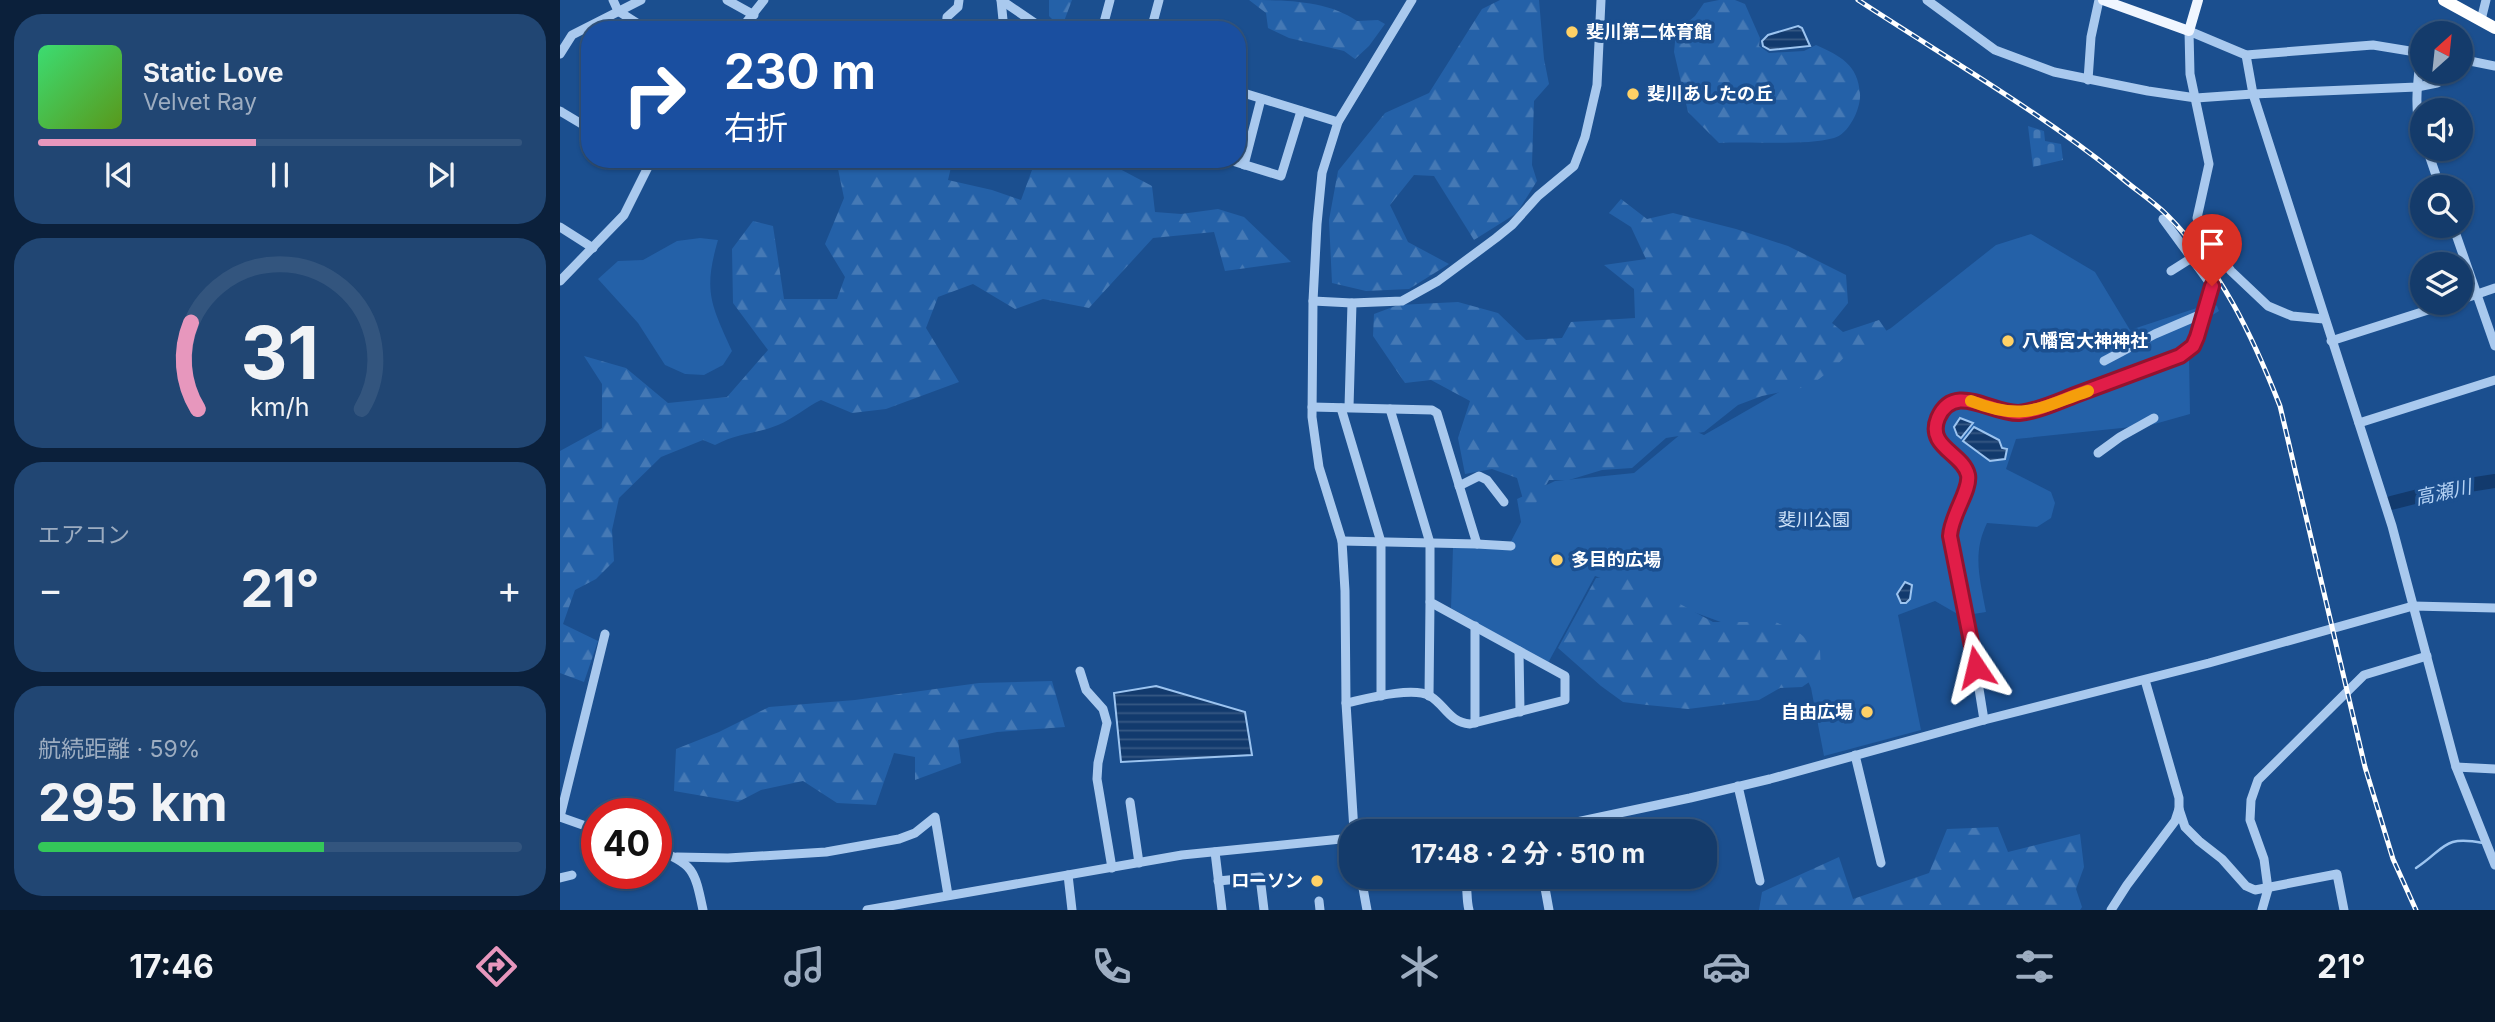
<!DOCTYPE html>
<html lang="ja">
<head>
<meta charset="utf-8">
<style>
	:root { --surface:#143b6b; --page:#214673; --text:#f1f3f6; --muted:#9dadc1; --line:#33557e; --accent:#e797bd }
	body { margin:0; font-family:Inter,"Noto Sans JP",sans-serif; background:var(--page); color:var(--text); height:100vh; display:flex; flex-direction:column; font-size:26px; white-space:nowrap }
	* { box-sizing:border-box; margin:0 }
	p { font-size:23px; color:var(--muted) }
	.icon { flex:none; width:38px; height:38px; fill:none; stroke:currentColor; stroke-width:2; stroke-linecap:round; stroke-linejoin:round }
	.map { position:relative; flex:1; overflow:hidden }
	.details { display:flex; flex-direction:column; gap:14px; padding:14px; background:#0b203b; width:560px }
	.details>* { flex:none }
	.banner { position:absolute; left:21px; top:21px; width:665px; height:147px; border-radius:28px; box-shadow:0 2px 5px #0004,0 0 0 2px var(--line); background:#1a4fa0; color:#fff; overflow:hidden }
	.needle { width:46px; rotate:27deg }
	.controls { position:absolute; left:1850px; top:21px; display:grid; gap:14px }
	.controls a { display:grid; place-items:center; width:63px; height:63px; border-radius:50%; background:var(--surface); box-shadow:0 2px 5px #0004,0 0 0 2px var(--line); font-size:35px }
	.speed { position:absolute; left:21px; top:798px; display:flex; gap:14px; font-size:35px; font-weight:700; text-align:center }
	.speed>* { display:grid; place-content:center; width:91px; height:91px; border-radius:50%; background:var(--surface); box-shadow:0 2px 5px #0004,0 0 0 2px var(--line); line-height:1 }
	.speed .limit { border:10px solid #d22; background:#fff; color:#111 }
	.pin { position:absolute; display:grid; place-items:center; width:60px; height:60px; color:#fff; margin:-72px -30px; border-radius:50% 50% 50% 0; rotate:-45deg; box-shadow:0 0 7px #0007 }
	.pin .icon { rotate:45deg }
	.me { position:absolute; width:77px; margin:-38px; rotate:350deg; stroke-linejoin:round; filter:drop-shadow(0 0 5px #0008) }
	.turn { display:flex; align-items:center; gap:24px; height:147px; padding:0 28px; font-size:32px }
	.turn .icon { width:91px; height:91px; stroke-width:2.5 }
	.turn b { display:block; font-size:49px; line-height:60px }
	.big { font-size:52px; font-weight:700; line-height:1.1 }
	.details .card { flex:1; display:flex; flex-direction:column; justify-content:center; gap:10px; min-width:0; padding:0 24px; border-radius:28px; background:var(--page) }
	.details .dial { align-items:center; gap:0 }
	.dial svg { height:182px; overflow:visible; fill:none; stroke:var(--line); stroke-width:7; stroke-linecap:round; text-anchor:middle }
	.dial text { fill:var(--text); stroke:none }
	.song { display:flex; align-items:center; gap:21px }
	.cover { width:84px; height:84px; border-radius:10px; background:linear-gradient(135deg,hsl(140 70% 55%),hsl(90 70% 35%)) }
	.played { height:7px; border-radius:4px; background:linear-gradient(90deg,var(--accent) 45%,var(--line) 45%) }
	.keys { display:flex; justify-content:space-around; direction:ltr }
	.heat { display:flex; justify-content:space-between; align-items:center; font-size:38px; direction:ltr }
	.charge { height:10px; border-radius:5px; background:linear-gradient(90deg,#34c759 59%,var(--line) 0) }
	.trip { position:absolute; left:779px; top:819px; width:378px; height:70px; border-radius:28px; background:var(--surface); box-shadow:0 2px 5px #0004,0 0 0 2px var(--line); font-weight:700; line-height:70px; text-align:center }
	.menu { display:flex; height:112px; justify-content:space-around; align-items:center; background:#08182b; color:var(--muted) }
	.menu .icon { width:49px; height:49px }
	.menu .on { color:var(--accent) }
	.menu b { font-size:32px; color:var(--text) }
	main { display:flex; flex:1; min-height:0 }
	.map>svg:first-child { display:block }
	.green { fill:#2461a8 }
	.forest { fill:url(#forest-firs) }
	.cemetery { fill:url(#cemetery-stones) }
	.water { fill:url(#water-rules); stroke:#9cc4f0; stroke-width:2 }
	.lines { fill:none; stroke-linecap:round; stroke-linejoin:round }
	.stream { stroke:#9cc4f0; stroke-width:2.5 }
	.river { stroke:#123a6d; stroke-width:14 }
	.minor { stroke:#a9c9ee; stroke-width:9 }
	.major { stroke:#f0f6ff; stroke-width:10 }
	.highway { stroke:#fff; stroke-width:12 }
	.rail-casing { stroke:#fff; stroke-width:5 }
	.rail { stroke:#1b4f8f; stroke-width:2.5; stroke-dasharray:8; stroke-linecap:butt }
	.route-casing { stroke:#92132f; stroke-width:18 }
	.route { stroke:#e11d48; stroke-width:12 }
	.slow { stroke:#f59e0b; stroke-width:12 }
	.poi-dot { fill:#ffd166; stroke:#1b4f8f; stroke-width:2.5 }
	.labels { text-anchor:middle; stroke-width:7; stroke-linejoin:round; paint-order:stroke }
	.poi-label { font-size:18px; font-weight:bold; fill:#fff; stroke:#1b4f8f; text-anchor:start }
	.park-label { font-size:18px; fill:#cfe3fa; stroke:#1b4f8f }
	.water-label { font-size:19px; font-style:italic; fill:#b5d3f5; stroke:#1b4f8f }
</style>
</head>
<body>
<main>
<section class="details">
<div class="card">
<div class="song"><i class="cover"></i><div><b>Static Love</b><p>Velvet Ray</p></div></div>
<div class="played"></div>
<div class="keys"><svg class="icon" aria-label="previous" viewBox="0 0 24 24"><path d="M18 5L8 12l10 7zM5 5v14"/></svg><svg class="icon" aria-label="pause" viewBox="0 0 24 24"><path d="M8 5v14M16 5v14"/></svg><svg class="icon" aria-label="next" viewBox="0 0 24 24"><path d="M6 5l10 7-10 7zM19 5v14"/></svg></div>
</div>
<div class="card dial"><svg viewBox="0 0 100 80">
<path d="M14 69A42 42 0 1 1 86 69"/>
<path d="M14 69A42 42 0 0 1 11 31" stroke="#e797bd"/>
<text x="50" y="56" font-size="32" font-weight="700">31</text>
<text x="50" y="72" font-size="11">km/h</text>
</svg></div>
<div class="card"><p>エアコン</p>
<div class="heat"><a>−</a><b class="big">21°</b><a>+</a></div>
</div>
<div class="card"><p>航続距離 · 59%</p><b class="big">295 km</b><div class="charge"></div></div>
</section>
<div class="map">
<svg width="1935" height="910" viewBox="0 0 1935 910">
	<defs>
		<pattern id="forest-firs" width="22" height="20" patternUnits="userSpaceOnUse" patternTransform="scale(1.75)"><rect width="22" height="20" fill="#2461a8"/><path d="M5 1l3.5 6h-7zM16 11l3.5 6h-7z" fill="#4579b5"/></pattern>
		<pattern id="cemetery-stones" width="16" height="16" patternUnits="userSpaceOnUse" patternTransform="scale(1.75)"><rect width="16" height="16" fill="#2461a8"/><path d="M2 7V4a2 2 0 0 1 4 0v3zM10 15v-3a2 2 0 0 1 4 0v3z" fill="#4579b5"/></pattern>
		<pattern id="water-rules" width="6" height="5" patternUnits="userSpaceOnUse" patternTransform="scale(1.75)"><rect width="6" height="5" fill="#123a6d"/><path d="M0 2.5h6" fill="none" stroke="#365883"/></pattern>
	</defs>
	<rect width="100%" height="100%" fill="#1b4f8f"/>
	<g class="green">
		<path d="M1471,234L1535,272L1570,330L1652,303L1657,306L1659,311L1646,319C1643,333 1641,347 1629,356L1630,414L1591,425L1456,439L1446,469L1491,492L1495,503L1491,518L1477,527L1427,523C1412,554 1420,579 1426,612L1401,616L1375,601L1338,615L1361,730L1264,756L1251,688L1234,649L1035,576L988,663L891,608L893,547L947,549L961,522L957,499L995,481L1074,473L1128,428L1144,435L1331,328L1436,245Z"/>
		<path d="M140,238L158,240C143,292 151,304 172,351L163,365L144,375L125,374L105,365L78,323L38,279L58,261L83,260L117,241Z"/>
	</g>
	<g class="forest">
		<path d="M489,0H512L503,24L496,23L489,16Z"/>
		<path d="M689,0C725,0 767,0 797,21L818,20L825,24L809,46L795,59L784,51L729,38L708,28L706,13Z"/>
		<path d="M940,0H979L984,59L989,84L974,101L972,165L977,181L957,213L914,240L874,176L854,175L830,205L848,242L889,264L849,289L806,291L772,283L769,220L778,171L825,113L869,93L922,9Z"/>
		<path d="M1159,0H1175L1185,4L1200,38L1199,46L1209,53L1244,51L1256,45C1280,56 1298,64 1300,94C1301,108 1289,134 1274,138C1245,146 1192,141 1159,143L1128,112L1114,52L1116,32L1135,16L1144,3Z"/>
		<path d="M282,159H393L388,180L432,190L461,200L476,159H521L558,168L592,186L595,212L621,214L658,209L684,217L731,262L665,271L654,232L593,238L529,308L483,299L455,309L413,284L378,297L366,328L399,382L326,409L292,413L261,400C246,407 233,419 218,425C196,434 177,433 155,445L143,440L101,457L59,498L52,530L54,561L36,579L15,590L3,624L38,641L24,682L0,673V451L42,428V384L24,356L66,368L108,403L167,397L208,350L173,303L172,249L193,221L213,226L224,299H277L285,277L265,244L284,198L278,169Z"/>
		<path d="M1061,199L1087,219L1113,213L1176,229L1228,246L1286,275L1288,303L1272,323L1283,332L1319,320L1328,333L1319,348L1288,353L1277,365L1250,386L1202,396L1178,405L1144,432L1106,438L1072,468L1042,470L1009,480H989L968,517L957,478L932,469L905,474L898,438L910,401L871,380L845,383L813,336L814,314L838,305L898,302L938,313L966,340L1002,338L1011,322L1075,318L1074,289L1044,265L1086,259L1071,227L1049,213Z"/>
		<path d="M1067,575L1153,622H1187L1204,617L1238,632L1260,650L1261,674L1242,687L1220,688L1199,700L1128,709L1087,705L1063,702L1041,686L998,648L1036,578Z"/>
		<path d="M492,681L505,727L437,732L398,740L401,763L355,780V757L334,753L316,805L277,803L243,781L201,790L178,802L114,791L116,749L159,732L209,707L295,700L419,683Z"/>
		<path d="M1438,827L1448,852L1520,834L1524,867L1516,889L1522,907L1520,910H1199L1202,892L1279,857L1293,899L1369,873L1387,829Z"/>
	</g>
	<path class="cemetery" d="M1468,126L1484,131L1485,141L1501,144L1503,160L1473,167Z"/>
	<g class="water">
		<path d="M1238,26L1242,28L1250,46L1210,50L1203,46L1202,41L1208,35Z"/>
		<path d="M1400,418L1413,423L1401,438L1397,435L1394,427Z"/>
		<path d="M1414,427L1439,440L1442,448L1447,449L1445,459L1430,461L1403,441Z"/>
		<path d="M1345,582L1352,585L1350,599L1346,603H1341L1337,594Z"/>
		<path d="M596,686L685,712L692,755L561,762L554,693Z"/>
	</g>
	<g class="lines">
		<path class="stream" d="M1856,868C1886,848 1883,835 1923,843"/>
		<path class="river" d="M1831,503L1890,488L1935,481"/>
		<g class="minor">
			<path d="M53,0L58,11L88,30"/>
			<path d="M167,0L194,15"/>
			<path d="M441,0L485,30"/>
			<path d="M441,0L444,30"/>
			<path d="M1367,0L1435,50L1494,72L1588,91L1636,98L1693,94L1857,87L1877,83L1897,72"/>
			<path d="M1921,20L1926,0"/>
			<path d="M180,30L204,0"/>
			<path d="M386,30L387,17L398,7L399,0"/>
			<path d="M542,30L550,0"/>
			<path d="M591,30L599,0"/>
			<path d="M1861,52C1858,80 1853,109 1862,135"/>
			<path d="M0,54L12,35L81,0"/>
			<path d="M1686,55L1693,94L1832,526L1896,767L1935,865"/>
			<path d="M1900,59L1935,66"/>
			<path d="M1528,80L1531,37L1539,0"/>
			<path d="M677,91L778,122"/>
			<path d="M0,111L30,129"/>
			<path d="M1867,149L1880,187"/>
			<path d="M666,159L721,176L741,111"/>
			<path d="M684,165L701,99"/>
			<path d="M1603,219L1652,286"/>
			<path d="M1893,226L1935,346"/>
			<path d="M0,227L33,248"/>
			<path d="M1611,271L1630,259"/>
			<path d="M0,281L64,215L92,159"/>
			<path d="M1900,300L1935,288"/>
			<path d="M753,301L792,303L842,301L878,281L936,238L952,225L978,196L1014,166L1025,137L1037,85L1041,0"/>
			<path d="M1764,319L1732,316L1708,306L1671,271L1643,233L1637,218L1649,164L1630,74L1629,31L1686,55L1813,45L1862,53"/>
			<path d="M1771,341L1890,303"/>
			<path d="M1544,361L1595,334L1644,313"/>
			<path d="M752,407L872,410L877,413L917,544L782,541"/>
			<path d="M789,407L792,303"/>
			<path d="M781,408L821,542V696"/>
			<path d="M1799,423L1935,380"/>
			<path d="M1538,453L1560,437L1594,418"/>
			<path d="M899,486L919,476L927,480L944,502"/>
			<path d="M917,544L951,546"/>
			<path d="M959,651L960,712"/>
			<path d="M520,671L526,690L543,709L547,723L538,763L537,779L552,868"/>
			<path d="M869,696L870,602"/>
			<path d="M786,703C805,699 853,686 870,696C886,706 889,722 910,724L1005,700V676L870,602V543L830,409"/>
			<path d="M1424,720L1407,614L1390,539L1392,520L1408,485V477L1403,465L1378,439L1376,428L1379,416L1388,405L1401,399L1448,413L1477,409L1620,356L1633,346L1648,305L1652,286L1656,282"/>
			<path d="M915,723V626"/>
			<path d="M1295,755L1321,863"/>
			<path d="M1896,767L1935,769"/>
			<path d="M1178,786L1200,881"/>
			<path d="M570,802L579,863"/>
			<path d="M1619,809L1625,827L1639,841L1662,859L1686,886L1695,890L1777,874L1784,910"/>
			<path d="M0,817L45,634"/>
			<path d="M0,817L37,830"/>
			<path d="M794,831L786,703L785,591L782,541L759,467L752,417L753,301L757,224L762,173L778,122L852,0"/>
			<path d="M897,831L1012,823L1130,798L1210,779L1424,720L1649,663L1853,606L1935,608"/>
			<path d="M96,850C134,863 135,872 143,910"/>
			<path d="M655,852L662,910"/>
			<path d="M117,857L168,858L266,852L339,839L355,833L375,817L388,895"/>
			<path d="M508,875L512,910"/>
			<path d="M801,877L807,910"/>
			<path d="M905,877C908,889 906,899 909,910"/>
			<path d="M983,877L989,910"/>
			<path d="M0,878L12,875"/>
			<path d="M658,881L700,877L704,910"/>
			<path d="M759,901L760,910"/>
			<path d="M307,910L622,855L791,838"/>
			<path d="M1551,910L1567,885L1615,821L1619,809V798L1585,680"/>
			<path d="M1702,910L1708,889L1704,859L1690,820L1691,800L1698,780L1804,675L1867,656"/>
		</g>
		<path class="major" d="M1543,0L1629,31L1638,0"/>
		<path class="highway" d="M1884,0L1935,28"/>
		<g class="rail-casing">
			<path id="rail" d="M1298,0C1385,57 1477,110 1558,175C1574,189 1593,201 1607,215C1661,269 1693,337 1720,406L1805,767L1833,859L1856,910"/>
		</g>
		<use href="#rail" class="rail"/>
	</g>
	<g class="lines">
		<g class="route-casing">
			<path id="route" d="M1416,667L1390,536C1391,515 1411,490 1408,475C1403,453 1366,447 1378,418C1394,381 1431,414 1459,413C1478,411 1497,402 1515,395C1550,382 1585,369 1620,356L1633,346L1637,337L1652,286"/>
		</g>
		<use href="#route" class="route"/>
		<path class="slow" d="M1411,401C1464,422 1478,408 1528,391"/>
	</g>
	<g class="poi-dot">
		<circle cx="1012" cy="32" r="7"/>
		<circle cx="1073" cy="94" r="7"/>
		<circle cx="1448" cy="341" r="7"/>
		<circle cx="997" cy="560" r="7"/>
		<circle cx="1307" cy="712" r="7"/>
		<circle cx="757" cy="881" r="7"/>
	</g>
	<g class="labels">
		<g class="poi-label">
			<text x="1026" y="38">斐川第二体育館</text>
			<text x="1087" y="100">斐川あしたの丘</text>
			<text x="1462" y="347">八幡宮大神神社</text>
			<text x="1011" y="566">多目的広場</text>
			<text x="1293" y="718" text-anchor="end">自由広場</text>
			<text x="743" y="887" text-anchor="end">ローソン</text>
		</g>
		<g class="park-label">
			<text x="1254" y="526">斐川公園</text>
		</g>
		<g class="water-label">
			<text transform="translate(1883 492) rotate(-12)" y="7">高瀬川</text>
		</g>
	</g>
</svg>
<div class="controls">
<a><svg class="needle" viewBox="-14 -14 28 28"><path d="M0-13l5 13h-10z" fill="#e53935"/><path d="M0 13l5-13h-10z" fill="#9dadc1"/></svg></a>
<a><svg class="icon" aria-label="sound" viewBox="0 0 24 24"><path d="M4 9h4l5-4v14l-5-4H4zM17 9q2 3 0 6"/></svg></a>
<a><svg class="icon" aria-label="search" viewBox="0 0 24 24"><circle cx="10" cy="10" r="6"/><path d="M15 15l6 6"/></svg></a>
<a><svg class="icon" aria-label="layers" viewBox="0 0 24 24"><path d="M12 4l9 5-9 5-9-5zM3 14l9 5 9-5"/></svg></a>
</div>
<div class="speed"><div class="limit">40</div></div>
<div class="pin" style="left:1652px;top:286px;background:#d93025"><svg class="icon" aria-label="arrive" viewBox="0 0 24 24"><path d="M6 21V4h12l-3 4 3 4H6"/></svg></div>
<svg class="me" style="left:1416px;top:667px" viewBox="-20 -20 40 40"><path d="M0-17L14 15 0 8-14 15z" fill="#e11d48" stroke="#fff" stroke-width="4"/></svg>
<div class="trip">17:48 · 2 分 · 510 m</div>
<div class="banner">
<div class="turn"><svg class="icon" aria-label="right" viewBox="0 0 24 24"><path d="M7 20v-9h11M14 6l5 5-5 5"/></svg><div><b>230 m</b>右折</div></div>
</div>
</div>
</main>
<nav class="menu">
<b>17:46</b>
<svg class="icon on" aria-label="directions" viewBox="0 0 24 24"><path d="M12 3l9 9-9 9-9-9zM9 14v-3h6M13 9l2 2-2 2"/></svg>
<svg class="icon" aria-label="music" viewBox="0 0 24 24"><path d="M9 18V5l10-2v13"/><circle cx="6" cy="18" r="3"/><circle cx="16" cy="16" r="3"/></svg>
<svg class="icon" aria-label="phone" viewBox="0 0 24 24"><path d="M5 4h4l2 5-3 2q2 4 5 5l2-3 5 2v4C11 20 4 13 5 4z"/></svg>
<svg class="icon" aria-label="climate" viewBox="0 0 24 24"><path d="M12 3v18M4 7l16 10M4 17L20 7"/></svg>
<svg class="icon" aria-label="car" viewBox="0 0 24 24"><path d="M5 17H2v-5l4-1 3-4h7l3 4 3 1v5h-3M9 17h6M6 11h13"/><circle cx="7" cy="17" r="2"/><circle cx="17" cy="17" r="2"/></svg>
<svg class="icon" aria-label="filters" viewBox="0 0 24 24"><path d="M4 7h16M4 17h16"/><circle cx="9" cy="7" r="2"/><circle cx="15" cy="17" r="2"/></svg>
<b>21°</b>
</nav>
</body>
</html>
